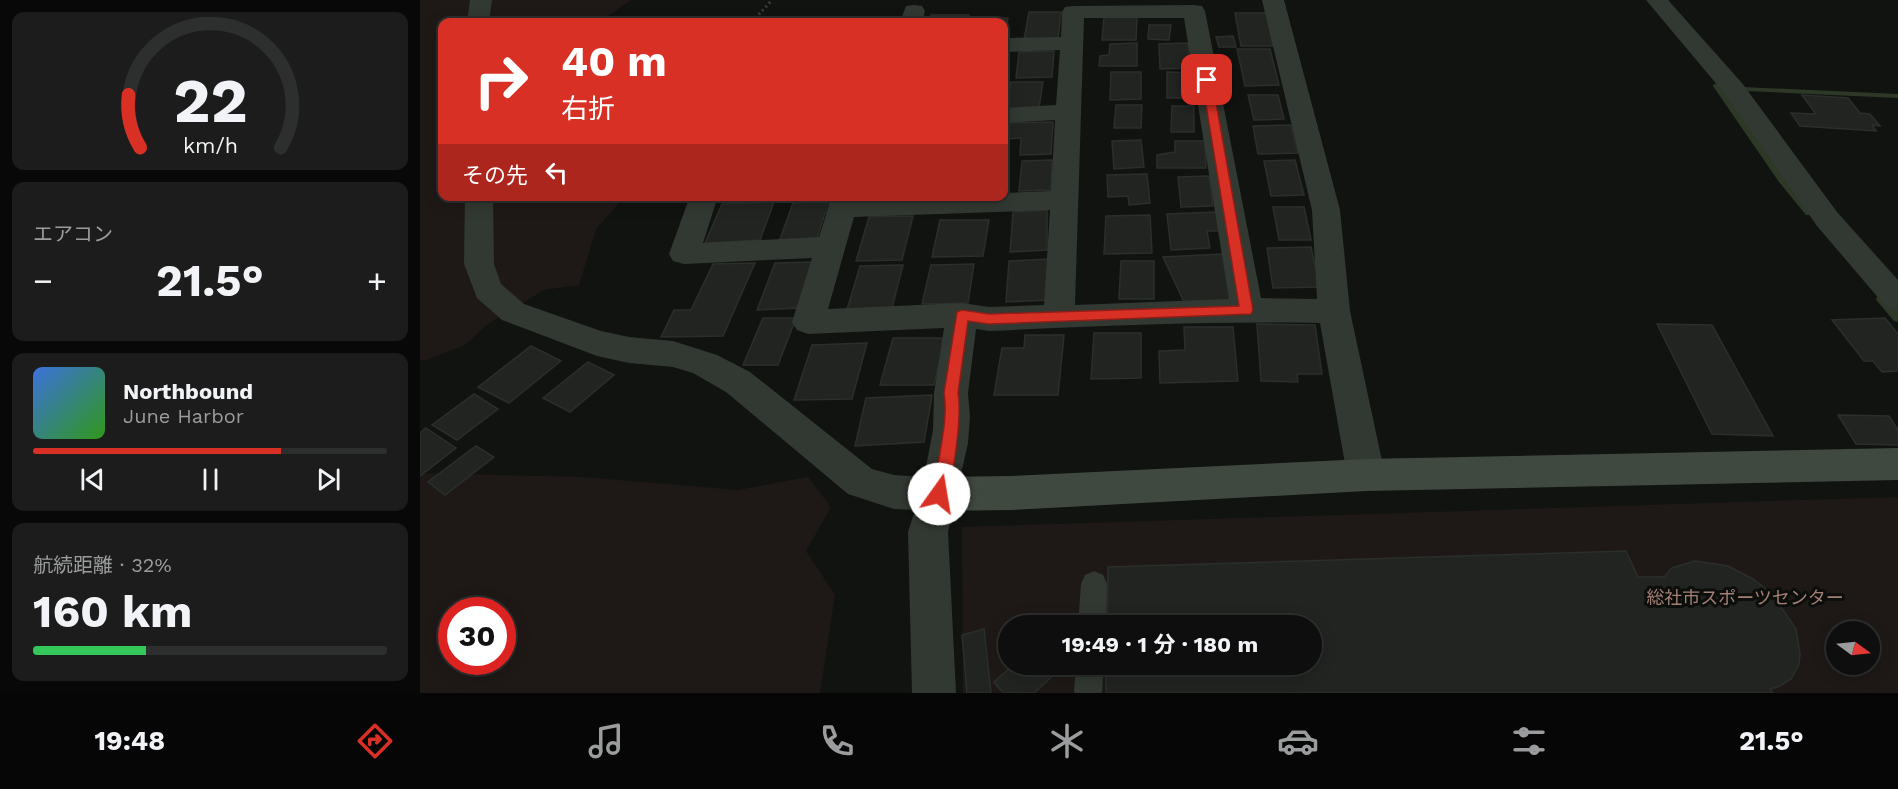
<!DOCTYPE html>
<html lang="ja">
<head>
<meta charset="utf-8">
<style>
	:root { --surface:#0d0e0d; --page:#1b1c1b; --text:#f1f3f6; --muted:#9a9c9d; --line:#2d2e2e; --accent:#d93025 }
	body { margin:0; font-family:"Work Sans","Noto Sans JP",sans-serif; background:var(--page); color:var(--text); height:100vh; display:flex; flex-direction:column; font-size:22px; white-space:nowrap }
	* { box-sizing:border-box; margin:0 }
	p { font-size:20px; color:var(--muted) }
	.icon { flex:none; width:33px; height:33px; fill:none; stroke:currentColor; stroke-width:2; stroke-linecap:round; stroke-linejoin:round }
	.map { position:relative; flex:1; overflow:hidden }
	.drawer { display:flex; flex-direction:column; gap:12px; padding:12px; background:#070807; width:420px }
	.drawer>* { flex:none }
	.guide { position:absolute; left:18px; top:18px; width:570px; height:183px; border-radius:12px; box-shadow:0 3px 15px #0003,0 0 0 2px var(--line); background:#d93025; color:#fff; overflow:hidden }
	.needle { width:39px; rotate:105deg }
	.fabs { position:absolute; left:1406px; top:621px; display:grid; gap:12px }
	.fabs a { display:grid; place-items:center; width:54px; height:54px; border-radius:50%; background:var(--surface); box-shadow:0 3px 15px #0003,0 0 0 2px var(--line); font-size:30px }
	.speed { position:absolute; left:18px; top:597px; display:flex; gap:12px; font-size:30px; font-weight:700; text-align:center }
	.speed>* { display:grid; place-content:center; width:78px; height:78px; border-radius:50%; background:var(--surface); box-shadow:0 3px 15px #0003,0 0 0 2px var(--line); line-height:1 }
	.speed .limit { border:9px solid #d22; background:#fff; color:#111 }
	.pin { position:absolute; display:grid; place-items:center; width:51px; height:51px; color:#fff; margin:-26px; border-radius:12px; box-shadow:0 3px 9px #0006 }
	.me { position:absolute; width:66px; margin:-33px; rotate:13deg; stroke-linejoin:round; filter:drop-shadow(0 0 4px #0008) }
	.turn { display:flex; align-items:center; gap:21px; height:126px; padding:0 24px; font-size:27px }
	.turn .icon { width:78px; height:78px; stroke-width:2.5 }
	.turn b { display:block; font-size:42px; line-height:51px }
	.then { display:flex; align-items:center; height:57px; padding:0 24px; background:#0003; gap:12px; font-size:22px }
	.big { font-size:45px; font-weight:700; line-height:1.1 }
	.drawer .tile { flex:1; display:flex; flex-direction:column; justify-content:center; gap:9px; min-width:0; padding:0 21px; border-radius:12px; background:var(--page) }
	.drawer .dial { align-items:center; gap:0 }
	.dial svg { height:156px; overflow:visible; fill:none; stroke:var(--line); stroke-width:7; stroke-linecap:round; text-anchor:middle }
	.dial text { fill:var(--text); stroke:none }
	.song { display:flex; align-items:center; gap:18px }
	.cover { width:72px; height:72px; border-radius:9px; background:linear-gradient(135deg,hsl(220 70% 55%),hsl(110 70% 35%)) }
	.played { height:6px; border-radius:3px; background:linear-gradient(90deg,var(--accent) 70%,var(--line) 70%) }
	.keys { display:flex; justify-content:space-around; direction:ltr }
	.heat { display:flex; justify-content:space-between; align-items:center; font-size:33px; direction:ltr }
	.charge { height:9px; border-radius:4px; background:linear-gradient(90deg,#34c759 32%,var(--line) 0) }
	.trip { position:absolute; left:578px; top:615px; width:324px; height:60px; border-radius:30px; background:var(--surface); box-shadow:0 3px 15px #0003,0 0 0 2px var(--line); font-weight:700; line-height:60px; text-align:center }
	.dock { display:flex; height:96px; justify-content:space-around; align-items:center; background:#050605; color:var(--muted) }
	.dock .icon { width:42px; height:42px }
	.dock .active { color:var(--accent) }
	.dock b { font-size:27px; color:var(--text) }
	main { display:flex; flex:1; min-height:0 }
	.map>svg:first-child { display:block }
	.green { fill:#1e1917; fill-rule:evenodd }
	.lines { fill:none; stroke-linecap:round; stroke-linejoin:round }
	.stream { fill:#2d3826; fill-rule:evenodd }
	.building { fill:#212421; stroke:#2b2f2c; stroke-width:1.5 }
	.path { stroke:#393f38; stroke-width:3; stroke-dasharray:2 3; stroke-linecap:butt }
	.lane { fill:#323832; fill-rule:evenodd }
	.street { fill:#323832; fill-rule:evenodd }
	.secondary { fill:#404940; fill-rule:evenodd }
	.route { fill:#d93025; stroke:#8d1f18; stroke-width:1.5 }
	.labels { text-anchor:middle; stroke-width:6; stroke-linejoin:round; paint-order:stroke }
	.near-park-label { font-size:18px; fill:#a37f76; stroke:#0c0e0c }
</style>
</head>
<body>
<main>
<section class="drawer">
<div class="tile dial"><svg viewBox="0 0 100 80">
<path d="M14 69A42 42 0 1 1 86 69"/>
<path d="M14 69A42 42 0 0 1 8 42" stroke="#d93025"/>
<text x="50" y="56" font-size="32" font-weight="700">22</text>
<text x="50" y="72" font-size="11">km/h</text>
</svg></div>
<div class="tile"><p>エアコン</p>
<div class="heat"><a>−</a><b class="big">21.5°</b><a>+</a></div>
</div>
<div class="tile">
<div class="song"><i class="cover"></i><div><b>Northbound</b><p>June Harbor</p></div></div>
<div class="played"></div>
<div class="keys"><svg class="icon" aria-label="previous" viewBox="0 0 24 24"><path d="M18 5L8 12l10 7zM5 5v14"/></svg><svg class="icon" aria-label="pause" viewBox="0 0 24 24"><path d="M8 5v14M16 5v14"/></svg><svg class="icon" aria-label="next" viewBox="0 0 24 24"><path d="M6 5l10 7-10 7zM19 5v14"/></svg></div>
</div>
<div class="tile"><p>航続距離 · 32%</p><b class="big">160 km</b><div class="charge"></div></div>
</section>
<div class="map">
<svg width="1478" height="693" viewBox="0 0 1478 693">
	<rect width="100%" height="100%" fill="#111311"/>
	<g class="green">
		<path d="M0,0H211L179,22H22V196L204,197L176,229L159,285L124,290L68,324L45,345L7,360H0Z"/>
		<path d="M0,473L162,477L318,490L388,477L411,507L386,551L415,595L400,693H0ZM32,610H82V662H32Z"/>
		<path d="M1478,497V693H543L542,527ZM588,626H891V664H588ZM1416,632H1449V664H1416Z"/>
	</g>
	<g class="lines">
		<g class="stream">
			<path d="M1294,84L1306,85L1307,87L1303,89L1365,178L1392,211L1394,213L1392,215H1386L1359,182L1293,86Z"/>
			<path d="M1323,87L1478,94V98L1326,91L1322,89Z"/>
			<path d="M1461,294L1465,295L1478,311V322L1474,321L1457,301L1456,298Z"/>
		</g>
	</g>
	<g class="building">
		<path d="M609,12H641L638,39L604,40Z"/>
		<path d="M815,13H846L853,46H821Z"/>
		<path d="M511,15H549L546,22H509Z"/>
		<path d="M684,17H717L716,40H682Z"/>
		<path d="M588,18L585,41L584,22H563V19Z"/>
		<path d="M729,25H751L749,40L728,39Z"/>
		<path d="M813,36L816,47H799L796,37Z"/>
		<path d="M717,43V66H679L680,56L689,55L690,44Z"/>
		<path d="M768,43L770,68L740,69L739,44Z"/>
		<path d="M817,49H850L859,85L825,86Z"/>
		<path d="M634,51L632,77L596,78L599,52Z"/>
		<path d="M691,72H721V99L690,100Z"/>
		<path d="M747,72L776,73L777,98H747Z"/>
		<path d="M591,82H623L619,108L587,109Z"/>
		<path d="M828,95H858L864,119L834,120Z"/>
		<path d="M1382,95L1428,98L1440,113L1450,114L1460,126L1452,125L1456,131L1380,126L1371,113L1396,114Z"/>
		<path d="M696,105H722L721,128H694Z"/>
		<path d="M752,106H774V132H751Z"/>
		<path d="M633,122L631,154L600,155L601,138L584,139V123Z"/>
		<path d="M871,125L878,153L838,154L833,126Z"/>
		<path d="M721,140L724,167L694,169L692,141Z"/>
		<path d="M755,141H785L786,168H737V155L755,152Z"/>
		<path d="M632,160L631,190L599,191L602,161Z"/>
		<path d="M875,160L884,195L851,196L844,161Z"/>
		<path d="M727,174L730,203L709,205L708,196L688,197L687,175Z"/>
		<path d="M789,176L793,206L761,207L758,177Z"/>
		<path d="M415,201L413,210L405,213L396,241L359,242L373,203Z"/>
		<path d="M354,202L340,240L285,243L302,204Z"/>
		<path d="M853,207H884L891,240H859Z"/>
		<path d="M627,210V250L590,252L593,212Z"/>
		<path d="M796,212L799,231H787L790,248L751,250L747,214Z"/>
		<path d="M730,215L732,253L684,254L686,216Z"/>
		<path d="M493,216L482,260L436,261L449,217Z"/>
		<path d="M520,220H569L563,256L512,257Z"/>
		<path d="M891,247L900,287L853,288L847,248Z"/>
		<path d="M803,254L812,302L765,304L743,257Z"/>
		<path d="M629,259L628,300L586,302L589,261Z"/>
		<path d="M701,261H734V299H699Z"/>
		<path d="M395,262L379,308L337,310L355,263Z"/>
		<path d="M335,263L303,336L241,337L254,310H271L293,264Z"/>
		<path d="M554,264L548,303L502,304L511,265Z"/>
		<path d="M483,265L471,312L426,313L440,266Z"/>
		<path d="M343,318H376L358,365H323Z"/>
		<path d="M1465,318L1478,334V371L1462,372L1453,361H1444L1412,320Z"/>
		<path d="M837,324L895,325L902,374H877L878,382L841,381Z"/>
		<path d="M1237,324L1292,325L1353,436L1292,434Z"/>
		<path d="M764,327H813L818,381L740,383L739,351L765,350Z"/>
		<path d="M674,333H721V378L671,379Z"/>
		<path d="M605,335H644L638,395H574L582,348H604Z"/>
		<path d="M473,338H525L514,385H460Z"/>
		<path d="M447,343L432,399L374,400L392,345Z"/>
		<path d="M111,346L141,361L89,403L58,387Z"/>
		<path d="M168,362L194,375L150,412L123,398Z"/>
		<path d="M54,394L78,409L37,440L12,425Z"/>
		<path d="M512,395L504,442L435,446L446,398Z"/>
		<path d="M1418,415L1469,416L1478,430V445L1436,444Z"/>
		<path d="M6,428L36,448L0,476V433Z"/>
		<path d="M56,446L74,457L25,495L8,482Z"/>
		<path d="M1206,551L1218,577H1244L1252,568L1275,561L1308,566L1333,579L1352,594L1376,629L1380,654L1379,664L1371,679L1358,687L1350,689L1353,693H686V664H891V626H687L688,567Z"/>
		<path d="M564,629L571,693H547L542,635Z"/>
		<path d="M594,664H632L638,671L614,693H583L574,682Z"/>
	</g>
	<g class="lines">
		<path class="path" d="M332,22L352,0"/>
		<g class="lane">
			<path d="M674,571L683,575L687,584L686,626H658L661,584L665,575Z"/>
			<path d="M656,664H684L682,693H654Z"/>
		</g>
		<g class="street">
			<path d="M50,0H72L69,22H47Z"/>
			<path d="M842,0H864L920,210L930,311L965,475L959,486L946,491L933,486L927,475L900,323C790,321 679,326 569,331L556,329L548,393L550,417L548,443L528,532L536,693H492L488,532L495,510L474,509L428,494L306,392L273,373L253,367L209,363L177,356L82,320L57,298L44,264L45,196H73L74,264L81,284L104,304L181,331L209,337L253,341L297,355L330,372L452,469L474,475L504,477L513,430L514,393L524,328L388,334L377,330L372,322L392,258L264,264L253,261L249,254L270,196H298L283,243L399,237L412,196H584V193L631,191L635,120L584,123V108L636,105L640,50L584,52V38L641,37L642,12L645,7L653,6L774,5L782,6L785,11L841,298L897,299L892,210ZM664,18H764L809,299L655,305ZM630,210L624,305L569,307L542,303L408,309L434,217Z"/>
			<path d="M1226,0H1248L1322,83L1417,212L1478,280V311L1467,308L1397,226L1304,93Z"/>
			<path d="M494,5L502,6L505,11L502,22H480L486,6Z"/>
		</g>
		<path class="secondary" d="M1478,448V480L946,491L591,510L519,511L506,506L500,494L506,482L519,477L591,476L946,459Z"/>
	</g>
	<path class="route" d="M787,77L792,80L833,310L831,314L569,324L548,321L538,393C542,415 534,478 525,499L519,501L513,499C509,489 516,476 518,466C521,443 528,416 524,393L537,312L542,310L569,314L819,306L782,80Z"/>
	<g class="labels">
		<g class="near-park-label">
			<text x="1325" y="604">総社市スポーツセンター</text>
		</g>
	</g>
</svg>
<div class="fabs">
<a><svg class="needle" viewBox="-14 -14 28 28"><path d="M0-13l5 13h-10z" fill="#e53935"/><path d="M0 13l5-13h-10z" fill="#9a9c9d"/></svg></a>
</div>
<div class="speed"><div class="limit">30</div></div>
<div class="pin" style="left:787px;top:80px;background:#d93025"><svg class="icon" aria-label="arrive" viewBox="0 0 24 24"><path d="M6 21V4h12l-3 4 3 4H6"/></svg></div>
<svg class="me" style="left:519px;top:494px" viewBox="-20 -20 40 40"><circle r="19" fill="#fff"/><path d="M0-13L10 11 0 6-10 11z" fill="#d93025"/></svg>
<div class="trip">19:49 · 1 分 · 180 m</div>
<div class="guide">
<div class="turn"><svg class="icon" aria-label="right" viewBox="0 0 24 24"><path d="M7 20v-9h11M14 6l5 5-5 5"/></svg><div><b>40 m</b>右折</div></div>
<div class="then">その先<svg class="icon" aria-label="left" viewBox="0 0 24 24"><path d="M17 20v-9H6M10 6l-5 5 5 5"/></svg></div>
</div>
</div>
</main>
<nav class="dock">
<b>19:48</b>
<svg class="icon active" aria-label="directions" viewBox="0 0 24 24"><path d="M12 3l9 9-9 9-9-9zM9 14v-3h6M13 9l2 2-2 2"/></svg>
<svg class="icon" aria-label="music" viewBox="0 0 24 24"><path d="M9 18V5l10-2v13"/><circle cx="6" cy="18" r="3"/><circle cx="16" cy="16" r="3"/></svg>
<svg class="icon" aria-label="phone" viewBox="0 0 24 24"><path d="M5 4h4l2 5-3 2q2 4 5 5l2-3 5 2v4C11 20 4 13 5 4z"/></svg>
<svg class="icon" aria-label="climate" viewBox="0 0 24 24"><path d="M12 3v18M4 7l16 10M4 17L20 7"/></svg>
<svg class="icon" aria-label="car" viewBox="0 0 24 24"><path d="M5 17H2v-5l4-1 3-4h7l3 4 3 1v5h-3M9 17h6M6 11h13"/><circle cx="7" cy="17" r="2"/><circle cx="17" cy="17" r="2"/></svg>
<svg class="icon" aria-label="filters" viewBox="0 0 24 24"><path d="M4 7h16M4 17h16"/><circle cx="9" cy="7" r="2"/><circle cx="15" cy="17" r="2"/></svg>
<b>21.5°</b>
</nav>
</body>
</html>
